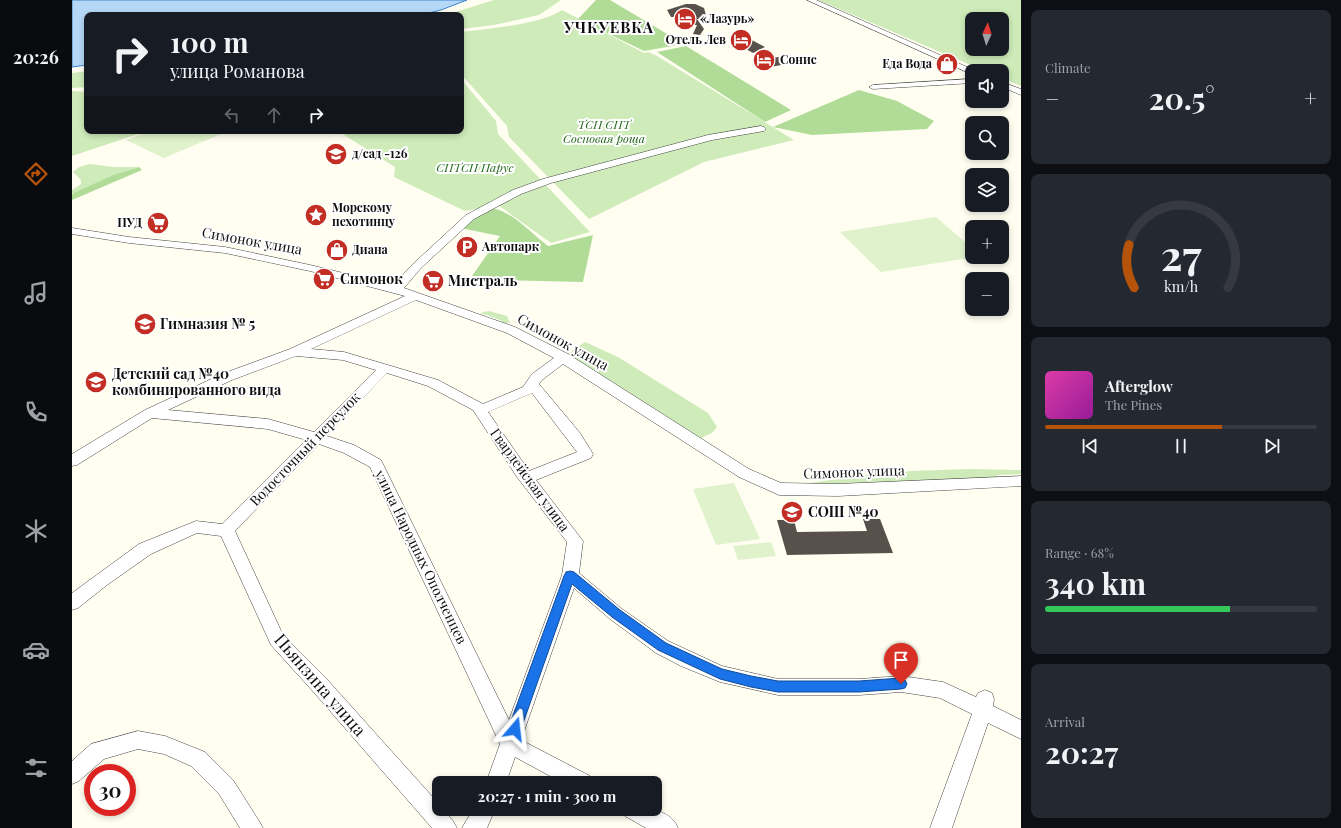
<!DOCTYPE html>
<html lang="en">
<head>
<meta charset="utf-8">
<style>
	:root { --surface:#171b24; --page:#242831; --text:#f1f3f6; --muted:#9ea1a6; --line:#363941; --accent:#b45309 }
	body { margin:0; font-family:"Playfair Display",serif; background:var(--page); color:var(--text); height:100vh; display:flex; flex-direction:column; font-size:15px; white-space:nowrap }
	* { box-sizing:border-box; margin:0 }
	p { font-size:13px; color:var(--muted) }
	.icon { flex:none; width:22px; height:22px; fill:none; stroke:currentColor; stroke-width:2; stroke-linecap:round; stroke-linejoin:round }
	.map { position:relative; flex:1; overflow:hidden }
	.drawer { display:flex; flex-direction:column; gap:10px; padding:10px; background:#0d0f14; width:320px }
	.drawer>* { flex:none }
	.banner { position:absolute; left:12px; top:12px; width:380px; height:122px; border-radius:8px; box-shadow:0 2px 6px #0003; background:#171b24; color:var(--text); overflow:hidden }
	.needle { width:26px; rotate:4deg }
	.controls { position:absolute; left:893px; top:12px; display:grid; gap:8px }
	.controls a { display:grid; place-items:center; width:44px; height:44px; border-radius:8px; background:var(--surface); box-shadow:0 2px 6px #0003; font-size:20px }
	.speed { position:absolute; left:12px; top:764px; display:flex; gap:8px; font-size:20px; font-weight:700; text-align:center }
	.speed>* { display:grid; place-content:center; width:52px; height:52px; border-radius:50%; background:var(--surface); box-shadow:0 2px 6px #0003; line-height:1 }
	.speed .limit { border:6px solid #d22; background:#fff; color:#111 }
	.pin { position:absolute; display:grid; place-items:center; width:34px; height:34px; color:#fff; margin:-41px -17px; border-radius:50% 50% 50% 0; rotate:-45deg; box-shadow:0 0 4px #0007 }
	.pin .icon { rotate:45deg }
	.me { position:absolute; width:44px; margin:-22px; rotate:17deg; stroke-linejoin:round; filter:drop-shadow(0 0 3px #0008) }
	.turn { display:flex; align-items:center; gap:14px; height:84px; padding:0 20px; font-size:18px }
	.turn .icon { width:52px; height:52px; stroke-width:2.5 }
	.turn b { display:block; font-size:28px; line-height:34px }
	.lanes { display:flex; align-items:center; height:38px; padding:0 20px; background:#0003; justify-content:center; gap:20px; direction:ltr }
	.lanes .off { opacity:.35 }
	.big { font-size:30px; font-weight:700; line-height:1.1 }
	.drawer .card { flex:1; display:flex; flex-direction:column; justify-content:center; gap:6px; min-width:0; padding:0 14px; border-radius:8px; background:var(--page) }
	.drawer .dial { align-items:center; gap:0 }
	.dial svg { height:104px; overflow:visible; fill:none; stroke:var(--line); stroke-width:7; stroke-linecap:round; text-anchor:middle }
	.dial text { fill:var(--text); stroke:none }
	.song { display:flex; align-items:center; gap:12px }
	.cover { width:48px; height:48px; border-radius:6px; background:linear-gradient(135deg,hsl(320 70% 55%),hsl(300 70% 35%)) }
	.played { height:4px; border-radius:2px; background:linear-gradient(90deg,var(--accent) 65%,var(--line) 65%) }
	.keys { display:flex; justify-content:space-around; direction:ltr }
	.heat { display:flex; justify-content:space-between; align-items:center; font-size:22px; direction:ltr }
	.charge { height:6px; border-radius:3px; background:linear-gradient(90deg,#34c759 68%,var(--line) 0) }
	.trip { position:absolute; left:360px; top:776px; width:230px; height:40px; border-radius:8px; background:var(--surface); box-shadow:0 2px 6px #0003; font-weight:700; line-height:40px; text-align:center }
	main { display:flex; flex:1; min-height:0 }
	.tab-bar { display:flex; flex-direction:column; width:72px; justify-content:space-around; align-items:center; background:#090b0e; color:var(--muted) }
	.tab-bar .icon { width:28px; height:28px }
	.tab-bar .selected { color:var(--accent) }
	.tab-bar b { font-size:18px; color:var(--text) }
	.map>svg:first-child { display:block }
	.green { fill:#ceebb9; fill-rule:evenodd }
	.forest { fill:#b0dc98 }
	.pitch { fill:#e0f2cc }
	.water { fill:#b5d8f7; stroke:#3a85d0 }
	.building { fill:#58514b }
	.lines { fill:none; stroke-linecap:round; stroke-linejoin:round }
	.minor-casing { stroke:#424242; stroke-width:1 }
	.minor { fill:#fff; fill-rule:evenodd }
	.route { fill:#1a73e8; stroke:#114b97 }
	.labels { text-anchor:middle; stroke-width:4; stroke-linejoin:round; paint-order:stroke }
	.far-poi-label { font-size:12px; font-weight:bold; fill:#0f0f0f; stroke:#fff; text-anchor:start }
	.far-park-label { font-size:12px; font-style:italic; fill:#25691d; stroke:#fff }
	.street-label { font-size:14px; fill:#0f0f0f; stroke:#fff }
	.poi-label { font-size:14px; font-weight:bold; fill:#0f0f0f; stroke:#fff; text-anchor:start }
	.far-district-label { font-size:15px; font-weight:bold; letter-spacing:1px; fill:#0f0f0f; stroke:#fff }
	.near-street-label { font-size:17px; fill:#0f0f0f; stroke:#fff }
</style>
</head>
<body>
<main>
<nav class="tab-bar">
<b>20:26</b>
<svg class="icon selected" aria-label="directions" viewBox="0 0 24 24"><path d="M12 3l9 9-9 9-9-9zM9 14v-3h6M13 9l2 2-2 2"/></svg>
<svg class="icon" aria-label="music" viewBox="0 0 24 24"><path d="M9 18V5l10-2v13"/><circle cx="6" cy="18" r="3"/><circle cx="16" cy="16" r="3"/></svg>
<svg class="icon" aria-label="phone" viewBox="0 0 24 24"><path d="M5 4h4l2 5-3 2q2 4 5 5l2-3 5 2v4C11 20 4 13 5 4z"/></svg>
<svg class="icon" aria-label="climate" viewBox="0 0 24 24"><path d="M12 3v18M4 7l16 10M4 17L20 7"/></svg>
<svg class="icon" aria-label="car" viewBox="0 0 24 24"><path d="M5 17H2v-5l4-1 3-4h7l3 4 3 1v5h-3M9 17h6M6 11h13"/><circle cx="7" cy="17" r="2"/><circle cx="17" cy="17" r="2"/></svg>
<svg class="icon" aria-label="filters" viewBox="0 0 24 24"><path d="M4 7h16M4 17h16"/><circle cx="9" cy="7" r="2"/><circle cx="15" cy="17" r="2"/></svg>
</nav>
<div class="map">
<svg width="949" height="828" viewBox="0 0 949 828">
	<rect width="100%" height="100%" fill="#fffef1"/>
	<g class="green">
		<path d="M422,0H489L467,15L422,25L389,29V15H374Z"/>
		<path d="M746,0H949V86L930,78V71H913ZM900,19H930V49H900Z"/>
		<path d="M490,10L572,53L576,52L585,56L722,140L632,162L517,219L437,137L435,126L389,74V32C414,29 471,24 490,10Z"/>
		<path d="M15,71V87L0,88V73Z"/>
		<path d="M389,79L424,121L426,134L518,232L479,243L426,205L393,211L322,177L323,167L266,131H389Z"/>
		<path d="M0,91L15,92V131H75L0,156Z"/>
		<path d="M18,164L41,167H67L41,175L0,195V190L9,184V180L1,172L7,167Z"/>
		<path d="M417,311L435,316L438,323H431L430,321L415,315L409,314L411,312Z"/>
		<path d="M513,342L546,357L636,413L645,427L640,433L629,438L496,354Z"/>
		<path d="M898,469L949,470V474L925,475L928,480L725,485L785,476L839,471Z"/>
	</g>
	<g class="forest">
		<path d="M524,0H538L612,44L572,51L506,19Z"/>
		<path d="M614,46L719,110L693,122L585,52Z"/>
		<path d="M787,90L825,101L862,121L855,129L740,135L701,127Z"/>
		<path d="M67,167L70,170L0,200V195L2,193L41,175Z"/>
		<path d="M420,208C441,212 459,233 476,246L521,235L511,282L419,280L400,276L428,236L388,228Z"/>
	</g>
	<g class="pitch">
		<path d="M78,131H156L92,158L54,140Z"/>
		<path d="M864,217L900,248V257H903L809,272L768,232Z"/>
		<path d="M662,483L688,539L644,545L621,489Z"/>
		<path d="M699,542L704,556L666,560L661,546Z"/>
	</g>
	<path class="water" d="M0,0H395L369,10L349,15H15V65L0,67Z"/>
	<g class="building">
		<path d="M614,4H623L632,8L635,19H625L632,29L628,35L621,34L625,25H612L605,17H599L595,10Z"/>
		<path d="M676,38L693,47L681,53L660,41Z"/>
		<path d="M708,57L715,64L698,67L684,59Z"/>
		<path d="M791,519H808L821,553L715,555L705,520H722L725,532L795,531Z"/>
	</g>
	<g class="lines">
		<g class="minor-casing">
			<g id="minor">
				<path d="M735,0H744L904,71H900V73H897Z"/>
				<path d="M900,79V83L801,89L797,87L801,85Z"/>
				<path d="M930,82L949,89V95L930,87Z"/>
				<path d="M689,126L692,127L694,129L692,131L640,140L479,183L449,194L402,219L349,268L332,288L443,327L496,354L677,469L709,483L766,484L949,476V486L766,496L707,495L667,477L491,364L470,380L467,384L508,433L521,454L519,458L464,480L511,541L507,573L550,609L596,641L650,666L706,679H787L829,676L871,682L904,697L906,693L913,690L920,693L922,699L921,706L949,720V739L916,723L880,828H858L900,714L868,698L829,692L787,695H706L648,682L609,666L584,653L538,619L502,588L449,740L518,776L521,783H491L443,757L434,783H414L428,744L298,467L272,453L247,444L163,531L211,635L252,676L367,804V809H371L381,821L385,828H360L238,688L199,645L149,536L125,533L79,554L35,585L6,608L0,610V593L67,544L124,521L150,524L234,440L196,429L80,418L5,465L0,466V454L73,410L150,374L218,349L333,296L238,271L153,253L57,243L0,234V228L57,237L153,247L238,265L321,285L341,264L394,215L441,190L471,179L636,135ZM344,300L435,333L482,358L460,374L451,387L411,404L366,380L272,352L239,349ZM224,356L271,360L304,370L242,432L196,419L96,410L160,380ZM315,373L356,386L401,410L445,477L495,542L490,575L437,720L309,460L282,445L255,436ZM460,393L505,452L457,471L416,412Z"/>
				<path d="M66,731L93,736L133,752L161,780L187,821L191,828H168L147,794L119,766L92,754L66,749L32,759L7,781L0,784V761L19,744Z"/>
				<path d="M402,809H423L415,828H390L394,821Z"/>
				<path d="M550,809C569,809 597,806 606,828H574L553,816Z"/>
			</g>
		</g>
		<use href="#minor" class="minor"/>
	</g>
	<path class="route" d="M498,571L502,572L548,610L594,643L650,669L679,676L706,681H787L829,678L833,680L835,684L833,688L829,689L787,692H706L679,687L648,679L586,650L540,617L500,584L449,729L447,733L443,735L438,733L436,729L492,576L494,572Z"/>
	<defs>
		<g id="hotel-disc" transform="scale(1.15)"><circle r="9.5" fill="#c22d24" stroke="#fff"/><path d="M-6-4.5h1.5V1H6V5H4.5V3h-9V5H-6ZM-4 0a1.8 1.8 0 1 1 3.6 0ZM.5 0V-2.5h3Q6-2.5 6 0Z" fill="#fff"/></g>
		<g id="shop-disc" transform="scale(1.15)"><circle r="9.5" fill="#c22d24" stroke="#fff"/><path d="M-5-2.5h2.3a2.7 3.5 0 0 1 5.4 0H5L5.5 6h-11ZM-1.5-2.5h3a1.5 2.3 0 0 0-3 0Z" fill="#fff"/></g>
		<g id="school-disc" transform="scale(1.15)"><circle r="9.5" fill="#c22d24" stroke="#fff"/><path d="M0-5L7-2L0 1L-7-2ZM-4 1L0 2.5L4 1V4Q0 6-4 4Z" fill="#fff"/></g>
		<g id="sight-disc" transform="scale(1.15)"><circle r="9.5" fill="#c22d24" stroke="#fff"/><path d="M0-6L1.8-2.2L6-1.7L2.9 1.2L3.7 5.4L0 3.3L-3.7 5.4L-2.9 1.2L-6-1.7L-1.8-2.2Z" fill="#fff"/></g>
		<g id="supermarket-disc" transform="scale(1.15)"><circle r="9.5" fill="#c22d24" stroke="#fff"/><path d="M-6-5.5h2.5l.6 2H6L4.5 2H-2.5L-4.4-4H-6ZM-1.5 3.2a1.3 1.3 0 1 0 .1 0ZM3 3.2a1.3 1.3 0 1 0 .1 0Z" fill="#fff"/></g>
		<g id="parking-disc" transform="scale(1.15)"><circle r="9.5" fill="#c22d24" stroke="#fff"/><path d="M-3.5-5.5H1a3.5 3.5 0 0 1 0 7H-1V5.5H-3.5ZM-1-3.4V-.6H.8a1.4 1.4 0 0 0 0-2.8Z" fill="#fff"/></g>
	</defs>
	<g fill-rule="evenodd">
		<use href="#hotel-disc" x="613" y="19"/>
		<use href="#hotel-disc" x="669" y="40"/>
		<use href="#hotel-disc" x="692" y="60"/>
		<use href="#shop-disc" x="875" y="64"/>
		<use href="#school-disc" x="264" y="154"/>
		<use href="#sight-disc" x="244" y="215"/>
		<use href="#supermarket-disc" x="86" y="223"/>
		<use href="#parking-disc" x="395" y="247"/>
		<use href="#shop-disc" x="265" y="250"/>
		<use href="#supermarket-disc" x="252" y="279"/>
		<use href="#supermarket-disc" x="361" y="281"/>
		<use href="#school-disc" x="73" y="324"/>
		<use href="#school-disc" x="24" y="382"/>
		<use href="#school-disc" x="720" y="512"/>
	</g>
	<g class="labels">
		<g class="far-poi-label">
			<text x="628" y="23">«Лазурь»</text>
			<text x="654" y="44" text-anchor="end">Отель Лев</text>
			<text x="708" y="64">Сонис</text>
			<text x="860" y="68" text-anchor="end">Еда Вода</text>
			<text x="280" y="158">д/сад -126</text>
			<text x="260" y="212">Морскому<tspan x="260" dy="14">пехотинцу</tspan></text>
			<text x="70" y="227" text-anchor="end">ПУД</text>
			<text x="410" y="251">Автопарк</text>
			<text x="280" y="254">Диана</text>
		</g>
		<g class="far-park-label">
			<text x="532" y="129">ТСН СНТ<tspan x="532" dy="14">Сосновая роща</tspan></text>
			<text x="403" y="172">СНТСН Парус</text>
		</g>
		<g class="street-label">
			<text transform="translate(180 241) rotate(10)" y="5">Симонок улица</text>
			<text transform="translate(491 342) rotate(29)" y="5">Симонок улица</text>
			<text transform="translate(233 449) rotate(-46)" y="5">Водосточный переулок</text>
			<text transform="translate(782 472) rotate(-2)" y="5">Симонок улица</text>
			<text transform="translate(458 480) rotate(54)" y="5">Гвардейская улица</text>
			<text transform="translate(349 557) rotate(64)" y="5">улица Народных Ополченцев</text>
		</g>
		<g class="poi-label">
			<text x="268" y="284">Симонок</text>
			<text x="376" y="286">Мистраль</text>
			<text x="88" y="329">Гимназия № 5</text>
			<text x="40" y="379">Детский сад №40<tspan x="40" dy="16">комбинированного вида</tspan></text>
			<text x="736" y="517">СОШ №40</text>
		</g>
		<g class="far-district-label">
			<text x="537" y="33">УЧКУЕВКА</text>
		</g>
		<g class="near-street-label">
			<text transform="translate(248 685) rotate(49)" y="6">Пьянзина улица</text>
		</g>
	</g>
</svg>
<div class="controls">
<a><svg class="needle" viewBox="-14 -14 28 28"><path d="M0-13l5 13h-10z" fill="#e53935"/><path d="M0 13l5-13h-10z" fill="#9ea1a6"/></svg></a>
<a><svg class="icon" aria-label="sound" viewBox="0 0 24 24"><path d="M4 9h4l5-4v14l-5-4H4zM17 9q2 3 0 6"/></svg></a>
<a><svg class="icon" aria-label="search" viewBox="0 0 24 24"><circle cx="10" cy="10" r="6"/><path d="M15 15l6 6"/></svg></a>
<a><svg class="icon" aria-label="layers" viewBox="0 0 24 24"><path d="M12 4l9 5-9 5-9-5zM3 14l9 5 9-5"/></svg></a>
<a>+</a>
<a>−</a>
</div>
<div class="speed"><div class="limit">30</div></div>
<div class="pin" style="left:829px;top:684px;background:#d93025"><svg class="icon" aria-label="arrive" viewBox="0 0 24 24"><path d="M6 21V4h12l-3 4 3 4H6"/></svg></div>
<svg class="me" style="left:443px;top:729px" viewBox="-20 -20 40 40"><path d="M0-17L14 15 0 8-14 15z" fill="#1a73e8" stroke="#fff" stroke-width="4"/></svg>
<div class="trip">20:27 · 1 min · 300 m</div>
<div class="banner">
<div class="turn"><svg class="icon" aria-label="right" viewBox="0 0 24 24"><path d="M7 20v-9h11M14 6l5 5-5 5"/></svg><div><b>100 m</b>улица Романова</div></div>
<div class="lanes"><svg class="icon off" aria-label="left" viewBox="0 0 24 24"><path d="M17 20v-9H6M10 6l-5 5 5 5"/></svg><svg class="icon off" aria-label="ahead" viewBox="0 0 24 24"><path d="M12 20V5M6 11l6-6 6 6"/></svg><svg class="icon" aria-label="right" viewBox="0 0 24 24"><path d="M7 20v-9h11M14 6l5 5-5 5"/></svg></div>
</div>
</div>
<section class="drawer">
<div class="card"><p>Climate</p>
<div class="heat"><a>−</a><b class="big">20.5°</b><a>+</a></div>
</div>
<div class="card dial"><svg viewBox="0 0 100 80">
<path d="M14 69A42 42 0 1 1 86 69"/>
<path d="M14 69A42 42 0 0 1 10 36" stroke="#b45309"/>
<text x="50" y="56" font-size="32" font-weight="700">27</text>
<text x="50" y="72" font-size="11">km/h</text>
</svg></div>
<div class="card">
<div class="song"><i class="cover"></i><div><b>Afterglow</b><p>The Pines</p></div></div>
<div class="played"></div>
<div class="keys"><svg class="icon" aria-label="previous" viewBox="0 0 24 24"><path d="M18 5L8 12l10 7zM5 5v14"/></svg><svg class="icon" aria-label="pause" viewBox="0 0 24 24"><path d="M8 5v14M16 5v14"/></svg><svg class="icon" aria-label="next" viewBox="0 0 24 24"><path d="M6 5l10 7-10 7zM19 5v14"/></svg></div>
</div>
<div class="card"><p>Range · 68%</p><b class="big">340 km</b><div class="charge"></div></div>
<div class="card"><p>Arrival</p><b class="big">20:27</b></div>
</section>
</main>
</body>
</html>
